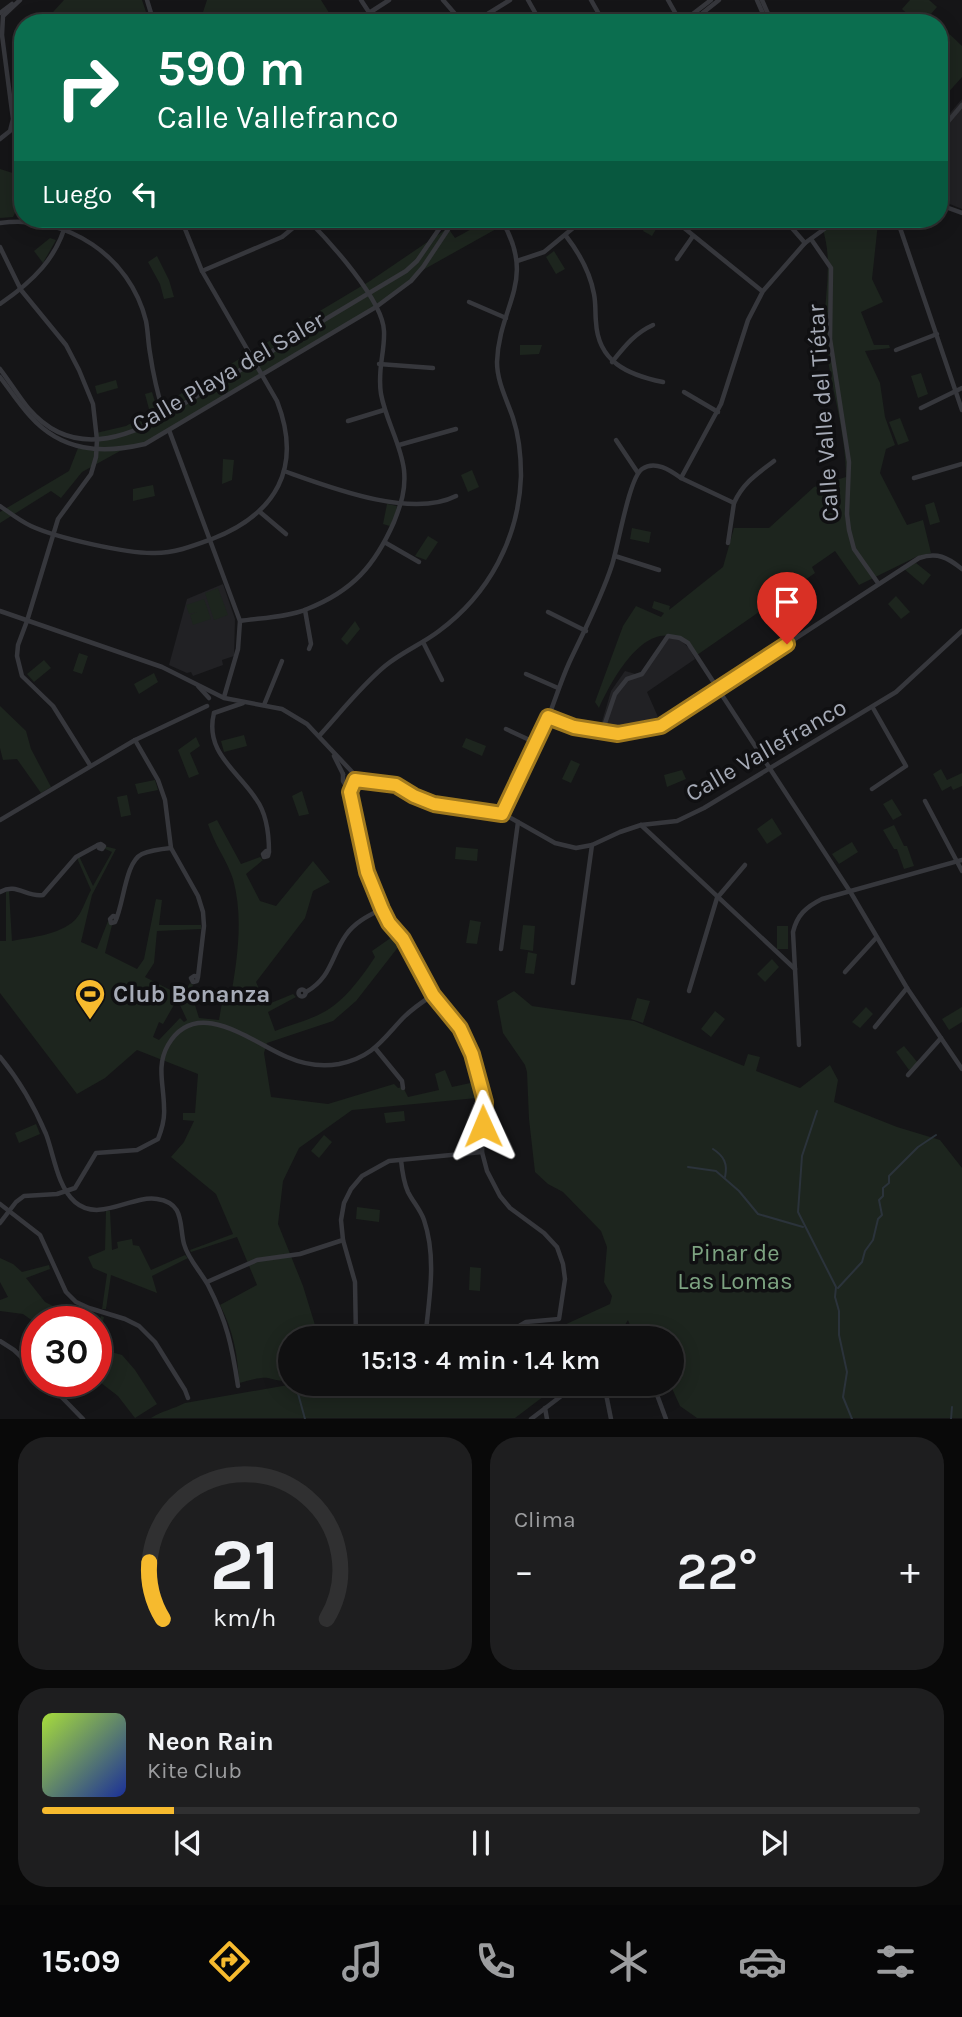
<!DOCTYPE html>
<html lang="es">
<head>
<meta charset="utf-8">
<style>
	:root { --surface:#101011; --page:#1e1e1f; --text:#f1f3f6; --muted:#9c9d9f; --line:#303031; --accent:#f6ba2e }
	body { margin:0; font-family:Karla,sans-serif; background:var(--page); color:var(--text); height:100vh; display:flex; flex-direction:column; font-size:26px; white-space:nowrap }
	* { box-sizing:border-box; margin:0 }
	p { font-size:23px; color:var(--muted) }
	.icon { flex:none; width:38px; height:38px; fill:none; stroke:currentColor; stroke-width:2; stroke-linecap:round; stroke-linejoin:round }
	.map { position:relative; height:1419px; overflow:hidden }
	.panel { display:flex; flex-direction:column; gap:18px; padding:18px; background:#090909; flex:1 }
	.panel>* { flex:none }
	.top-card { position:absolute; left:14px; top:14px; width:934px; height:214px; border-radius:28px; box-shadow:0 4px 18px #0003,0 0 0 2px var(--line); background:#0b6e4f; color:#fff; overflow:hidden }
	.speed { position:absolute; left:21px; top:1306px; display:flex; gap:14px; font-size:35px; font-weight:700; text-align:center }
	.speed>* { display:grid; place-content:center; width:91px; height:91px; border-radius:50%; background:var(--surface); box-shadow:0 4px 18px #0003,0 0 0 2px var(--line); line-height:1 }
	.speed .limit { border:10px solid #d22; background:#fff; color:#111 }
	.pin { position:absolute; display:grid; place-items:center; width:60px; height:60px; color:#fff; margin:-72px -30px; border-radius:50% 50% 50% 0; rotate:-45deg; box-shadow:0 0 7px #0007 }
	.pin .icon { rotate:45deg }
	.me { position:absolute; width:77px; margin:-38px; rotate:359deg; stroke-linejoin:round; filter:drop-shadow(0 0 5px #0008) }
	.turn { display:flex; align-items:center; gap:24px; height:147px; padding:0 28px; font-size:32px }
	.turn .icon { width:91px; height:91px; stroke-width:2.5 }
	.turn b { display:block; font-size:49px; line-height:60px }
	.then { display:flex; align-items:center; height:66px; padding:0 28px; background:#0003; gap:14px; font-size:26px }
	.big { font-size:52px; font-weight:600; line-height:1.1 }
	.panel .card { flex:1; display:flex; flex-direction:column; justify-content:center; gap:10px; min-width:0; padding:0 24px; border-radius:28px; background:var(--page) }
	.panel .dial { align-items:center; gap:0 }
	.dial svg { height:182px; overflow:visible; fill:none; stroke:var(--line); stroke-width:7; stroke-linecap:round; text-anchor:middle }
	.dial text { fill:var(--text); stroke:none }
	.song { display:flex; align-items:center; gap:21px }
	.cover { width:84px; height:84px; border-radius:10px; background:linear-gradient(135deg,hsl(80 70% 55%),hsl(230 70% 35%)) }
	.played { height:7px; border-radius:4px; background:linear-gradient(90deg,var(--accent) 15%,var(--line) 15%) }
	.keys { display:flex; justify-content:space-around; direction:ltr }
	.heat { display:flex; justify-content:space-between; align-items:center; font-size:38px; direction:ltr }
	.panel .tiles { flex:1; display:grid; gap:18px; grid-template-columns:1fr 1fr }
	.card:last-child { grid-column:span 2 }
	.trip { position:absolute; left:278px; top:1326px; width:406px; height:70px; border-radius:35px; background:var(--surface); box-shadow:0 4px 18px #0003,0 0 0 2px var(--line); font-weight:600; line-height:70px; text-align:center }
	.tabs { display:flex; height:112px; justify-content:space-around; align-items:center; background:#060607; color:var(--muted) }
	.tabs .icon { width:49px; height:49px }
	.tabs .selected { color:var(--accent) }
	.tabs b { font-size:32px; color:var(--text) }
	.map>svg:first-child { display:block }
	.built { fill:#212124 }
	.green { fill:#1d251e; fill-rule:evenodd }
	.lines { fill:none; stroke-linecap:round; stroke-linejoin:round }
	.stream { stroke:#2b333b; stroke-width:2 }
	.minor { stroke:#36373c; stroke-width:4.5 }
	.route-casing { stroke:#a0791e; stroke-width:18 }
	.route { stroke:#f6ba2e; stroke-width:12 }
	.labels { text-anchor:middle; stroke-width:7; stroke-linejoin:round; paint-order:stroke }
	.street-label { font-size:24px; fill:#a6abb7; stroke:#101012 }
	.poi-label { font-size:24px; font-weight:bold; fill:#a6abb7; stroke:#101012; text-anchor:start }
	.park-label { font-size:24px; fill:#7da381; stroke:#101012 }
</style>
</head>
<body>
<div class="map">
<svg width="962" height="1419" viewBox="0 0 962 1419">
	<rect width="100%" height="100%" fill="#151517"/>
	<g class="built">
		<path d="M962,99V209L940,200V125Z"/>
		<path d="M223,584L235,619L234,656L222,660L223,665L193,676L191,672L187,673L169,665L187,599Z"/>
		<path d="M669,638L680,640L689,648L695,659L647,692L658,717L640,723L618,727L601,725L611,691L625,671L639,675Z"/>
	</g>
	<g class="green">
		<path d="M64,0H142L147,15L143,23H43Z"/>
		<path d="M207,0H321L333,19L344,12L348,17L340,23H212L201,18Z"/>
		<path d="M910,0H929L937,7L923,23H917L902,9Z"/>
		<path d="M943,28L962,46V77L945,96L940,91V31Z"/>
		<path d="M23,164V197L13,217L0,218V169L16,174Z"/>
		<path d="M490,219H514L421,271L404,288L171,431L145,444L120,451L82,472L61,498L51,491L0,523V512L69,471L78,448L95,451L96,433L126,426L156,409H149L145,394L152,392L157,408L370,281L448,228L455,238Z"/>
		<path d="M649,219H662L652,236L643,231Z"/>
		<path d="M837,219L888,220L878,223L872,279L883,302L861,312L874,345H889L890,348L865,351L880,383L885,417L895,445L886,449L880,473L907,525L923,520L931,553L916,557L859,585L835,551L812,567L815,573L697,655C691,645 688,642 677,638C642,623 611,682 599,708L595,702L623,626L636,606L661,617L664,613L652,608L654,601L670,606L669,610L723,567L734,528H769L814,487L846,477C846,430 830,386 825,339C822,301 835,264 822,227Z"/>
		<path d="M50,238L56,240L43,263L34,251Z"/>
		<path d="M554,251L565,269L556,274L546,257Z"/>
		<path d="M157,256L169,280L174,297L164,299L160,284L148,262Z"/>
		<path d="M520,345H542L539,354L520,355Z"/>
		<path d="M921,373L928,394L918,398L911,376Z"/>
		<path d="M116,380L118,388L97,394L95,386Z"/>
		<path d="M900,418L909,441L898,445L889,422Z"/>
		<path d="M223,459L234,460L232,480L222,484Z"/>
		<path d="M472,470L479,487L468,492L461,475Z"/>
		<path d="M153,485L155,496L133,501V489Z"/>
		<path d="M934,502L940,522L930,525L925,505Z"/>
		<path d="M387,504L397,506L393,527L383,524Z"/>
		<path d="M632,528L651,532L649,543L630,539Z"/>
		<path d="M428,536L438,542L426,560L415,556Z"/>
		<path d="M916,563L931,575L923,585L903,568Z"/>
		<path d="M218,588L228,615L214,620L205,593Z"/>
		<path d="M896,596L910,612L901,619L888,604Z"/>
		<path d="M204,599L211,619L193,625L190,615L197,612L189,614L186,605Z"/>
		<path d="M355,621L360,629L347,645L341,639Z"/>
		<path d="M79,653L88,656L82,674L73,671Z"/>
		<path d="M44,660L51,668L34,682L27,674Z"/>
		<path d="M154,673L158,682L139,694L134,684Z"/>
		<path d="M0,706L26,731L31,749L51,787L41,793L17,759L3,760L0,748Z"/>
		<path d="M244,735L247,746L224,752L221,741Z"/>
		<path d="M196,737L200,746L190,753L199,774L189,778L178,750Z"/>
		<path d="M466,738L486,746L482,756L462,747Z"/>
		<path d="M571,760L580,764L571,783L562,779Z"/>
		<path d="M941,769L947,780L962,773V786L953,790L951,786L942,791L933,774Z"/>
		<path d="M682,770L686,779L667,787L664,775Z"/>
		<path d="M155,780L158,790L138,794L135,784Z"/>
		<path d="M302,791L309,814L299,816L292,796Z"/>
		<path d="M127,795L131,815L121,817L117,797Z"/>
		<path d="M892,799L902,815L893,820L883,804Z"/>
		<path d="M772,818L782,834L767,844L757,829Z"/>
		<path d="M217,820L241,864L260,857L263,860L246,874L260,901L276,906L313,861L330,882L313,891L305,918L256,982L266,1005L293,994L296,997L268,1012L275,1031C290,1025 307,1021 322,1013C343,1003 362,977 375,957L372,951L392,937L399,946L356,1001L333,1021L267,1043L264,1053L271,1097L328,1104L394,1084L398,1088L403,1087L408,1097L439,1090L435,1074L445,1070L452,1087L475,1082L477,1098L352,1110L299,1148L283,1181L278,1224L303,1286L315,1325L312,1339H290V1380C281,1382 277,1380 268,1378C259,1377 248,1381 239,1383C238,1355 233,1330 220,1305L257,1285L237,1237L191,1252L190,1250L233,1234L216,1194L171,1157L184,1142L194,1121L183,1120V1113H195L198,1074L137,1050L105,1078L77,1094L0,993V941H6V892L9,891L12,941C32,937 59,935 75,920C82,913 86,899 91,890L77,858L79,856L93,886L112,852L103,848L104,846L116,849L92,895L81,942L97,949L108,921L112,925L105,953L137,969L144,959L156,899L162,900L159,925H201V929L157,931L154,963L145,977L182,996L190,983L193,985L191,992L199,1018L219,1020L224,991L232,990C238,954 243,915 233,879C227,860 214,844 208,824ZM170,998L179,1003L187,1020L184,1022L180,1018L159,1040L153,1037L159,1022L163,1024L175,1003Z"/>
		<path d="M894,825L904,846H907L914,866L904,869L897,849H894L883,830Z"/>
		<path d="M852,842L858,852L839,864L832,854Z"/>
		<path d="M456,847L478,849L477,861L455,859Z"/>
		<path d="M470,920L481,922L477,944L466,943Z"/>
		<path d="M523,925L535,926L533,951L520,949Z"/>
		<rect x="777" y="926" width="11" height="23"/>
		<path d="M528,952L537,954L534,974L525,973Z"/>
		<path d="M772,959L779,967L765,982L757,974Z"/>
		<path d="M514,991L532,1006L634,1021L744,1066L748,1054L760,1057L756,1071L800,1088L830,1065L838,1080L834,1102L897,1127L940,1140L962,1168V1418H697L680,1406L670,1384H672V1339H650L648,1333L631,1328L628,1320L616,1339H509L527,1327L562,1326L610,1304L612,1296L604,1282L607,1247L601,1231L563,1192L548,1184L535,1172L529,1119L527,1072L525,1065L503,1033L497,1001Z"/>
		<path d="M637,998L650,1001L643,1023L631,1019Z"/>
		<path d="M866,1007L873,1014L860,1028L852,1022Z"/>
		<path d="M962,1007V1022L949,1030L942,1019Z"/>
		<path d="M715,1011L725,1019L711,1037L701,1029Z"/>
		<path d="M904,1046L918,1063L909,1070L896,1052Z"/>
		<path d="M404,1111L405,1121L386,1123L384,1113Z"/>
		<path d="M36,1124L40,1134L19,1143L15,1133Z"/>
		<path d="M324,1135L332,1142L319,1158L311,1151Z"/>
		<path d="M357,1207L380,1210L379,1222L356,1219Z"/>
		<path d="M106,1211H110L112,1250L118,1248L117,1242L132,1239L133,1245L139,1246L151,1270L185,1255L188,1258L152,1276L157,1293L111,1275L106,1309H102L107,1274L93,1268L88,1257L105,1250Z"/>
		<path d="M0,1258L13,1264L22,1272L49,1265L50,1269L26,1278L45,1302L57,1308L68,1321H37V1324L23,1314L0,1311V1300L8,1297L0,1282Z"/>
		<path d="M470,1267L481,1268L480,1291L469,1290Z"/>
		<path d="M101,1316L104,1317L97,1348L122,1355L135,1370L157,1404L135,1418L118,1396L96,1379V1329Z"/>
		<path d="M294,1384H560L515,1418H151C162,1411 173,1409 185,1403Z"/>
	</g>
	<g class="lines">
		<g class="stream">
			<path d="M817,1111L802,1156L798,1212L836,1287L835,1297L839,1311V1335L847,1372L843,1397L852,1419"/>
			<path d="M713,1149C724,1156 728,1164 725,1177"/>
			<path d="M688,1167L716,1171L739,1191L758,1214L803,1227"/>
			<path d="M838,1288L862,1262L865,1251L873,1240L878,1219L882,1215L879,1200L883,1196V1188L889,1183V1176L918,1147L936,1135"/>
			<path d="M296,1386L305,1419"/>
			<path d="M951,1419L952,1407"/>
		</g>
		<g class="minor">
			<path d="M147,0L154,23"/>
			<path d="M361,0L376,23"/>
			<path d="M443,0L463,23"/>
			<path d="M528,0L541,23"/>
			<path d="M591,0L604,23"/>
			<path d="M668,0L681,23"/>
			<path d="M757,0L767,23"/>
			<path d="M762,0L772,23"/>
			<path d="M0,13L12,4"/>
			<path d="M369,13L389,0"/>
			<path d="M164,23H192"/>
			<path d="M473,23L510,0"/>
			<path d="M681,23L711,0"/>
			<path d="M690,23L719,0"/>
			<path d="M940,131L962,105"/>
			<path d="M0,139L10,131L13,119L2,35L3,16L20,0"/>
			<path d="M940,205L962,213"/>
			<path d="M673,219L762,291"/>
			<path d="M784,219L805,243"/>
			<path d="M897,219L962,410"/>
			<path d="M0,223C67,214 130,256 146,321C148,331 148,342 150,353C153,374 158,395 164,415"/>
			<path d="M566,236C580,254 590,272 594,294C596,304 595,313 596,322C598,362 628,375 663,382"/>
			<path d="M811,239L831,268L830,339L849,462L847,514L849,530L854,549L878,583"/>
			<path d="M0,247L21,290L66,345L79,370L93,404L97,440L96,457L91,474L58,519L27,621L18,645L17,656L22,676L53,706L90,765"/>
			<path d="M677,259L693,236"/>
			<path d="M517,261L544,252L584,219"/>
			<path d="M202,271L282,237L304,219"/>
			<path d="M469,302L506,318"/>
			<path d="M0,304C32,282 58,258 67,219"/>
			<path d="M896,350L937,334"/>
			<path d="M612,362C625,346 635,333 653,325"/>
			<path d="M379,364L433,368"/>
			<path d="M0,369C10,382 19,397 29,409C67,453 116,443 160,418L406,271L417,261L446,219"/>
			<path d="M0,377C10,390 19,404 30,416C62,452 102,454 145,444L376,307L411,281L423,267L455,219"/>
			<path d="M684,392L718,412"/>
			<path d="M921,408L962,388"/>
			<path d="M348,421L384,410"/>
			<path d="M169,430L240,621L238,649L224,697"/>
			<path d="M616,440L638,473"/>
			<path d="M399,445L456,429"/>
			<path d="M284,471C329,487 411,519 456,496"/>
			<path d="M681,478L734,503C743,483 757,474 774,461"/>
			<path d="M914,478L962,464"/>
			<path d="M0,506C10,513 20,521 31,526C57,538 128,554 155,553C175,553 193,546 212,539C276,514 303,468 277,401L202,271L181,219"/>
			<path d="M260,512L286,534"/>
			<path d="M386,543L419,562"/>
			<path d="M728,543L734,503"/>
			<path d="M615,556L659,570"/>
			<path d="M305,610L311,644L309,649"/>
			<path d="M0,611L162,667L224,698L282,709L307,724L355,775L395,785L414,796L434,804L488,811L509,817L555,843L576,848L592,845L620,832L641,825L677,821L704,808L896,692L962,631"/>
			<path d="M548,612L586,631"/>
			<path d="M240,621C260,618 289,617 307,609C353,591 375,565 394,522C401,504 406,490 404,470C401,444 386,421 381,394C377,369 385,353 384,331C383,300 329,241 307,219"/>
			<path d="M423,642L442,680"/>
			<path d="M526,674L558,688"/>
			<path d="M198,686L209,698"/>
			<path d="M264,705L282,661"/>
			<path d="M214,713C204,752 238,771 256,799C267,814 269,834 269,852L266,851L263,854L264,857L268,856L269,852"/>
			<path d="M214,713L243,703"/>
			<path d="M548,717C591,733 617,737 661,726L919,558C937,552 947,557 962,569"/>
			<path d="M506,729L536,743"/>
			<path d="M602,732L615,694L627,679L642,674L668,636L680,638L688,643L851,893L907,988L962,1069"/>
			<path d="M319,736C341,712 361,686 385,666C402,652 422,644 439,631C489,594 519,538 521,476C521,457 519,436 513,418C507,400 497,382 497,362C499,304 538,281 501,219"/>
			<path d="M135,740L158,780L165,800L171,848L198,896L203,912L204,926L198,977L197,981L193,982L191,978L194,976L198,977"/>
			<path d="M334,756L343,774"/>
			<path d="M343,774V781L352,796L367,872L382,909L389,923L403,939L422,978L433,995L460,1028L472,1053L485,1102L482,1152L487,1171L500,1196L510,1208L544,1233L557,1247L563,1264L565,1279L559,1319L526,1322L514,1329"/>
			<path d="M872,789L906,766L873,708"/>
			<path d="M351,791L355,775"/>
			<path d="M925,801L962,871"/>
			<path d="M502,814C517,782 534,751 548,718C555,700 561,681 569,663C584,631 601,599 612,565C618,547 629,478 642,469C655,460 670,470 681,478L721,404L748,320L763,291L805,243L838,219"/>
			<path d="M0,820L135,740L207,706"/>
			<path d="M641,825L795,969"/>
			<path d="M101,844L104,846L102,849L99,848L98,845Z"/>
			<path d="M0,892C16,882 27,898 43,895L76,857L98,845"/>
			<path d="M117,917L113,916L110,919L111,923L115,922C124,904 125,862 142,854C151,850 161,849 171,848"/>
			<path d="M501,949L518,822"/>
			<path d="M845,972L876,938"/>
			<path d="M573,983L592,845"/>
			<circle cx="302" cy="993" r="3.5"/>
			<path d="M689,991L717,898L745,865"/>
			<path d="M306,992C332,977 331,956 346,935C355,922 368,916 382,909"/>
			<path d="M875,1027L907,988"/>
			<path d="M799,1045L793,932C797,915 806,907 822,899L962,860"/>
			<path d="M375,1048L402,1081L403,1088"/>
			<path d="M0,1057C20,1081 34,1106 46,1134C54,1155 57,1186 75,1202C99,1223 131,1195 157,1199C185,1203 179,1225 184,1244C188,1259 201,1272 208,1285C227,1322 232,1346 238,1386"/>
			<path d="M908,1075L941,1038"/>
			<path d="M401,1160C402,1170 404,1183 408,1192C413,1202 420,1209 424,1220C437,1258 429,1300 425,1339"/>
			<path d="M0,1204L40,1235L66,1292L76,1302L89,1308L125,1319L139,1326L155,1342L185,1390L188,1398"/>
			<path d="M0,1223L16,1202L24,1196L57,1194L75,1188L96,1153L137,1150L158,1139C162,1129 165,1119 164,1108C164,1085 156,1066 168,1045C197,995 253,1043 287,1057C303,1064 322,1067 339,1064C373,1057 382,1040 403,1018C412,1009 422,1002 433,995"/>
			<path d="M207,1282L257,1260L300,1254L343,1240"/>
			<path d="M356,1339L355,1282L343,1240L341,1220L344,1203L351,1189L362,1176L389,1161L482,1152"/>
			<path d="M0,1341L14,1350L37,1372"/>
			<path d="M46,1381L83,1419"/>
			<path d="M604,1384L611,1419"/>
			<path d="M653,1384L666,1419"/>
			<path d="M545,1408L547,1419"/>
			<path d="M531,1419L577,1384"/>
		</g>
	</g>
	<g class="lines">
		<g class="route-casing">
			<path id="route" d="M483,1126L485,1102L472,1054L460,1028L433,995L403,939L389,923L382,909L367,872L350,792L355,780L396,785L414,796L434,804L502,814L548,717L574,727L618,734L661,726L787,644"/>
		</g>
		<use href="#route" class="route"/>
	</g>
	<defs>
		<g id="stadium-pin" transform="scale(1.575)"><path d="M0 17L-7.5 6A9.5 9.5 0 1 1 7.5 6Z" fill="#f6ba2e" stroke="#101012"/><path d="M0-5a6.5 5 0 1 0 0 10a6.5 5 0 1 0 0-10ZM-3.5-1.8h7v3.6h-7Z" fill="#111"/></g>
	</defs>
	<g fill-rule="evenodd">
		<use href="#stadium-pin" x="90" y="994"/>
	</g>
	<g class="labels">
		<g class="street-label">
			<text transform="translate(228 372) rotate(-30)" y="8">Calle Playa del Saler</text>
			<text transform="translate(823 413) rotate(-94)" y="8">Calle Valle del Tiétar</text>
			<text transform="translate(766 750) rotate(-30)" y="8">Calle Vallefranco</text>
		</g>
		<g class="poi-label">
			<text x="113" y="1002">Club Bonanza</text>
		</g>
		<g class="park-label">
			<text x="735" y="1261">Pinar de<tspan x="735" dy="28">Las Lomas</tspan></text>
		</g>
	</g>
</svg>
<div class="speed"><div class="limit">30</div></div>
<div class="pin" style="left:787px;top:644px;background:#d93025"><svg class="icon" aria-label="arrive" viewBox="0 0 24 24"><path d="M6 21V4h12l-3 4 3 4H6"/></svg></div>
<svg class="me" style="left:483px;top:1126px" viewBox="-20 -20 40 40"><path d="M0-17L14 15 0 8-14 15z" fill="#f6ba2e" stroke="#fff" stroke-width="4"/></svg>
<div class="trip">15:13 · 4 min · 1.4 km</div>
<div class="top-card">
<div class="turn"><svg class="icon" aria-label="right" viewBox="0 0 24 24"><path d="M7 20v-9h11M14 6l5 5-5 5"/></svg><div><b>590 m</b>Calle Vallefranco</div></div>
<div class="then">Luego<svg class="icon" aria-label="left" viewBox="0 0 24 24"><path d="M17 20v-9H6M10 6l-5 5 5 5"/></svg></div>
</div>
</div>
<section class="panel">
<div class="tiles">
<div class="card dial"><svg viewBox="0 0 100 80">
<path d="M14 69A42 42 0 1 1 86 69"/>
<path d="M14 69A42 42 0 0 1 8 44" stroke="#f6ba2e"/>
<text x="50" y="56" font-size="32" font-weight="700">21</text>
<text x="50" y="72" font-size="11">km/h</text>
</svg></div>
<div class="card"><p>Clima</p>
<div class="heat"><a>−</a><b class="big">22°</b><a>+</a></div>
</div>
<div class="card">
<div class="song"><i class="cover"></i><div><b>Neon Rain</b><p>Kite Club</p></div></div>
<div class="played"></div>
<div class="keys"><svg class="icon" aria-label="previous" viewBox="0 0 24 24"><path d="M18 5L8 12l10 7zM5 5v14"/></svg><svg class="icon" aria-label="pause" viewBox="0 0 24 24"><path d="M8 5v14M16 5v14"/></svg><svg class="icon" aria-label="next" viewBox="0 0 24 24"><path d="M6 5l10 7-10 7zM19 5v14"/></svg></div>
</div>
</div>
</section>
<nav class="tabs">
<b>15:09</b>
<svg class="icon selected" aria-label="directions" viewBox="0 0 24 24"><path d="M12 3l9 9-9 9-9-9zM9 14v-3h6M13 9l2 2-2 2"/></svg>
<svg class="icon" aria-label="music" viewBox="0 0 24 24"><path d="M9 18V5l10-2v13"/><circle cx="6" cy="18" r="3"/><circle cx="16" cy="16" r="3"/></svg>
<svg class="icon" aria-label="phone" viewBox="0 0 24 24"><path d="M5 4h4l2 5-3 2q2 4 5 5l2-3 5 2v4C11 20 4 13 5 4z"/></svg>
<svg class="icon" aria-label="climate" viewBox="0 0 24 24"><path d="M12 3v18M4 7l16 10M4 17L20 7"/></svg>
<svg class="icon" aria-label="car" viewBox="0 0 24 24"><path d="M5 17H2v-5l4-1 3-4h7l3 4 3 1v5h-3M9 17h6M6 11h13"/><circle cx="7" cy="17" r="2"/><circle cx="17" cy="17" r="2"/></svg>
<svg class="icon" aria-label="filters" viewBox="0 0 24 24"><path d="M4 7h16M4 17h16"/><circle cx="9" cy="7" r="2"/><circle cx="15" cy="17" r="2"/></svg>
</nav>
</body>
</html>
